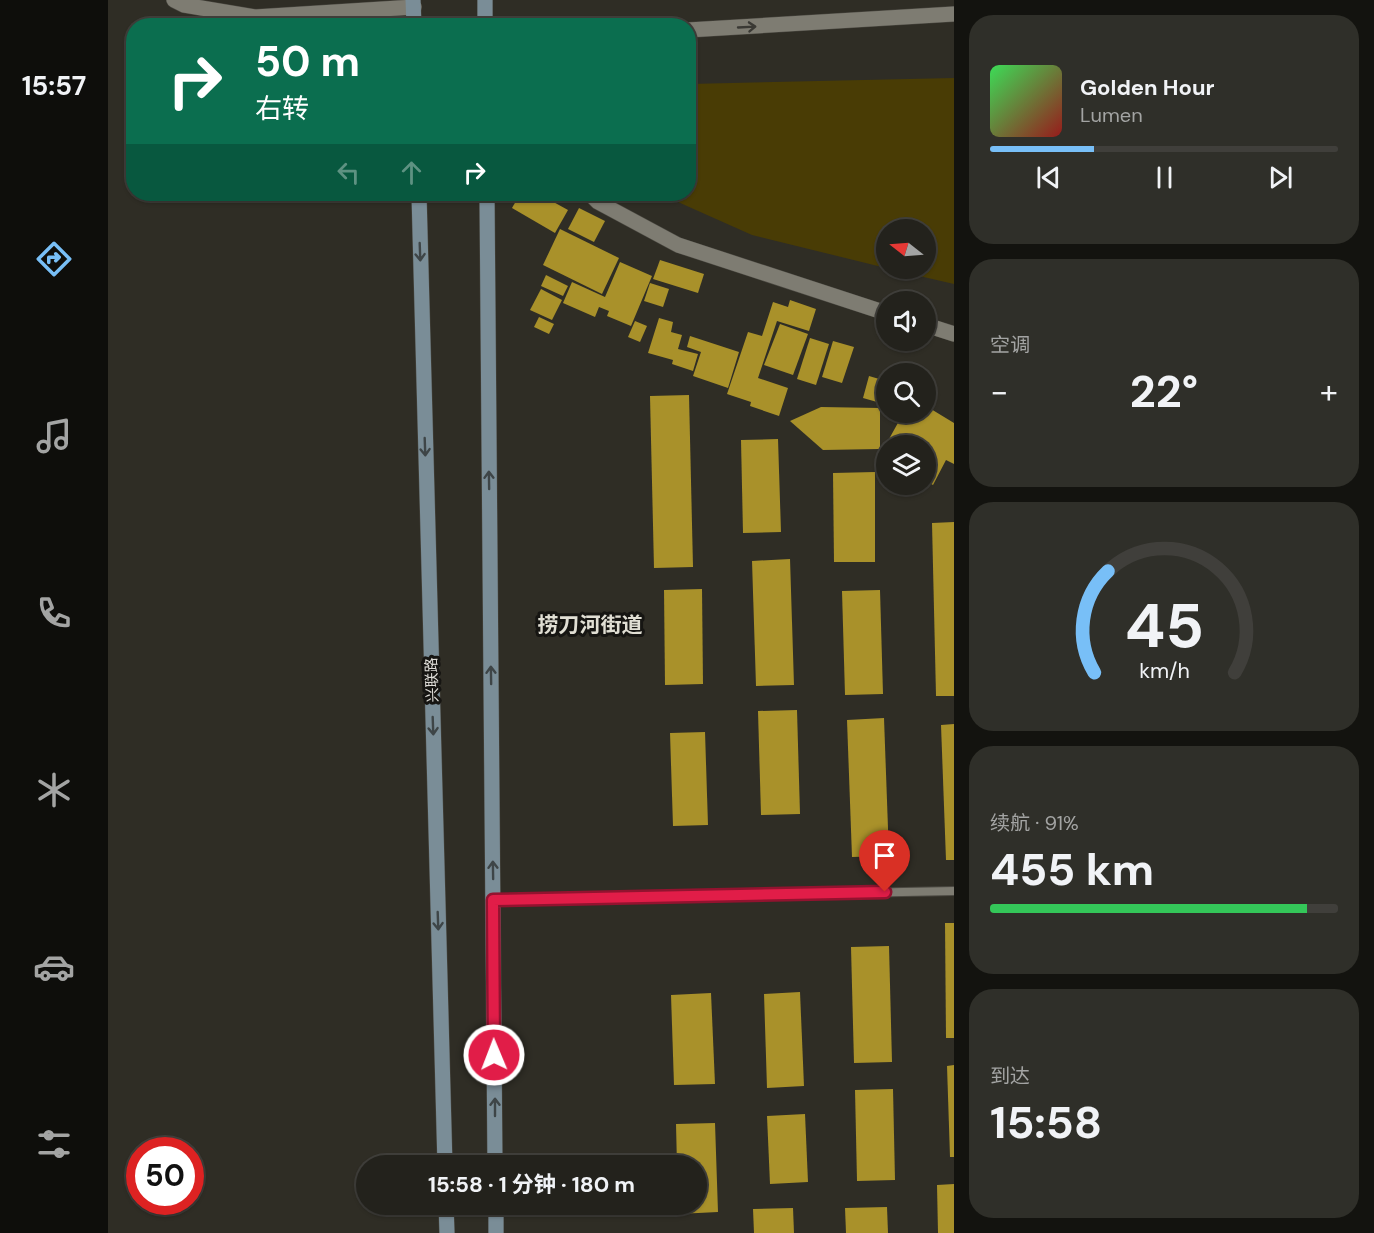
<!DOCTYPE html>
<html lang="zh">
<head>
<meta charset="utf-8">
<style>
	:root { --surface:#23221c; --page:#2f2f29; --text:#f1f3f6; --muted:#a3a4a3; --line:#403f3b; --accent:#78bff7 }
	body { margin:0; font-family:"DM Sans","Noto Sans SC",sans-serif; background:var(--page); color:var(--text); height:100vh; display:flex; flex-direction:column; font-size:22px; white-space:nowrap }
	* { box-sizing:border-box; margin:0 }
	p { font-size:20px; color:var(--muted) }
	.icon { flex:none; width:33px; height:33px; fill:none; stroke:currentColor; stroke-width:2; stroke-linecap:round; stroke-linejoin:round }
	.map { position:relative; flex:1; overflow:hidden }
	.details { display:flex; flex-direction:column; gap:15px; padding:15px; background:#13130f; width:420px }
	.details>* { flex:none }
	.guide { position:absolute; left:18px; top:18px; width:570px; height:183px; border-radius:24px; box-shadow:0 2px 4px #0004,0 0 0 2px var(--line); background:#0b6e4f; color:#fff; overflow:hidden }
	.needle { width:39px; rotate:287deg }
	.controls { position:absolute; left:768px; top:219px; display:grid; gap:12px }
	.controls a { display:grid; place-items:center; width:60px; height:60px; border-radius:50%; background:var(--surface); box-shadow:0 2px 4px #0004,0 0 0 2px var(--line); font-size:30px }
	.speed { position:absolute; left:18px; top:1137px; display:flex; gap:12px; font-size:30px; font-weight:700; text-align:center }
	.speed>* { display:grid; place-content:center; width:78px; height:78px; border-radius:50%; background:var(--surface); box-shadow:0 2px 4px #0004,0 0 0 2px var(--line); line-height:1 }
	.speed .limit { border:9px solid #d22; background:#fff; color:#111 }
	.pin { position:absolute; display:grid; place-items:center; width:51px; height:51px; color:#fff; margin:-62px -26px; border-radius:50% 50% 50% 0; rotate:-45deg; box-shadow:0 0 6px #0007 }
	.pin .icon { rotate:45deg }
	.me { position:absolute; width:66px; margin:-33px; rotate:359deg; stroke-linejoin:round; filter:drop-shadow(0 0 4px #0008) }
	.turn { display:flex; align-items:center; gap:21px; height:126px; padding:0 30px; font-size:27px }
	.turn .icon { width:78px; height:78px; stroke-width:2.5 }
	.turn b { display:block; font-size:42px; line-height:51px }
	.lanes { display:flex; align-items:center; height:57px; padding:0 30px; background:#0003; justify-content:center; gap:30px; direction:ltr }
	.lanes .off { opacity:.35 }
	.big { font-size:45px; font-weight:700; line-height:1.1 }
	.details .card { flex:1; display:flex; flex-direction:column; justify-content:center; gap:9px; min-width:0; padding:0 21px; border-radius:24px; background:var(--page) }
	.details .dial { align-items:center; gap:0 }
	.dial svg { height:156px; overflow:visible; fill:none; stroke:var(--line); stroke-width:7; stroke-linecap:round; text-anchor:middle }
	.dial text { fill:var(--text); stroke:none }
	.song { display:flex; align-items:center; gap:18px }
	.cover { width:72px; height:72px; border-radius:9px; background:linear-gradient(135deg,hsl(130 70% 55%),hsl(0 70% 35%)) }
	.played { height:6px; border-radius:3px; background:linear-gradient(90deg,var(--accent) 30%,var(--line) 30%) }
	.keys { display:flex; justify-content:space-around; direction:ltr }
	.heat { display:flex; justify-content:space-between; align-items:center; font-size:33px; direction:ltr }
	.charge { height:9px; border-radius:4px; background:linear-gradient(90deg,#34c759 91%,var(--line) 0) }
	.trip { position:absolute; left:248px; top:1155px; width:351px; height:60px; border-radius:30px; background:var(--surface); box-shadow:0 2px 4px #0004,0 0 0 2px var(--line); font-weight:700; line-height:60px; text-align:center }
	main { display:flex; flex:1; min-height:0 }
	.menu { display:flex; flex-direction:column; width:108px; justify-content:space-around; align-items:center; background:#0e0e0b; color:var(--muted) }
	.menu .icon { width:42px; height:42px }
	.menu .selected { color:var(--accent) }
	.menu b { font-size:27px; color:var(--text) }
	.map>svg:first-child { display:block }
	.green { fill:#493c05 }
	.building { fill:#a9912a }
	.lines { fill:none; stroke-linecap:round; stroke-linejoin:round }
	.service-casing { stroke:#4b4942; stroke-width:10 }
	.tertiary-casing { stroke:#4b4942; stroke-width:16 }
	.secondary-casing { stroke:#4b4942; stroke-width:16 }
	.service { stroke:#7e7c72; stroke-width:8 }
	.tertiary { stroke:#7e7c72; stroke-width:15 }
	.secondary { stroke:#7a8d97; stroke-width:15 }
	.oneway { stroke:#3a3934 }
	.oneway2 { stroke:#3e4547 }
	.route-casing { stroke:#92132f; stroke-width:15 }
	.route { stroke:#e11d48; stroke-width:10 }
	.labels { text-anchor:middle; stroke-width:6; stroke-linejoin:round; paint-order:stroke }
	.street-label { font-size:15px; fill:#dedcd7; stroke:#161512 }
	.district-label { font-size:21px; font-weight:bold; fill:#e1dfd4; stroke:#161512 }
</style>
</head>
<body>
<main>
<nav class="menu">
<b>15:57</b>
<svg class="icon selected" aria-label="directions" viewBox="0 0 24 24"><path d="M12 3l9 9-9 9-9-9zM9 14v-3h6M13 9l2 2-2 2"/></svg>
<svg class="icon" aria-label="music" viewBox="0 0 24 24"><path d="M9 18V5l10-2v13"/><circle cx="6" cy="18" r="3"/><circle cx="16" cy="16" r="3"/></svg>
<svg class="icon" aria-label="phone" viewBox="0 0 24 24"><path d="M5 4h4l2 5-3 2q2 4 5 5l2-3 5 2v4C11 20 4 13 5 4z"/></svg>
<svg class="icon" aria-label="climate" viewBox="0 0 24 24"><path d="M12 3v18M4 7l16 10M4 17L20 7"/></svg>
<svg class="icon" aria-label="car" viewBox="0 0 24 24"><path d="M5 17H2v-5l4-1 3-4h7l3 4 3 1v5h-3M9 17h6M6 11h13"/><circle cx="7" cy="17" r="2"/><circle cx="17" cy="17" r="2"/></svg>
<svg class="icon" aria-label="filters" viewBox="0 0 24 24"><path d="M4 7h16M4 17h16"/><circle cx="9" cy="7" r="2"/><circle cx="15" cy="17" r="2"/></svg>
</nav>
<div class="map">
<svg width="846" height="1233" viewBox="0 0 846 1233">
	<rect width="100%" height="100%" fill="#2f2d25"/>
	<path class="green" d="M846,78V284L781,269L818,268V230H778V268L644,235L552,194H580L581,84Z"/>
	<g class="building">
		<path d="M412,194H431L460,210L447,233L404,208Z"/>
		<path d="M471,208L497,221L486,242L460,229Z"/>
		<path d="M452,229L511,258L494,294L435,265Z"/>
		<path d="M552,260L596,274L590,293L545,279Z"/>
		<path d="M512,262L544,276L523,326L499,316L501,311L491,307L487,317L455,303L464,282L497,297Z"/>
		<path d="M438,275L460,286L455,296L433,286Z"/>
		<path d="M542,283L561,289L555,307L536,301Z"/>
		<path d="M433,289L454,300L444,320L422,310Z"/>
		<path d="M682,300L708,309L701,331L669,321L650,378L680,388L671,416L642,406L643,402L619,394L640,332L654,336L665,302L680,307Z"/>
		<path d="M431,317L446,324L441,334L426,327Z"/>
		<path d="M551,318L565,322L563,332L574,335L570,349L590,354L585,371L564,364L565,360L540,353Z"/>
		<path d="M527,321L539,326L532,342L520,337Z"/>
		<path d="M672,324L700,334L685,375L656,365Z"/>
		<path d="M582,336L631,352L620,388L585,376L593,352L579,347Z"/>
		<path d="M702,338L721,344L708,385L689,379Z"/>
		<path d="M725,341L746,347L734,383L714,377Z"/>
		<path d="M791,364L814,372L813,374H787Z"/>
		<path d="M761,376L778,381L776,404L755,398Z"/>
		<path d="M581,395L585,567L546,568L542,396Z"/>
		<path d="M818,406L846,423V464L838,460L825,485L818,481V446H778V461L771,457L796,412L802,415L803,412H818Z"/>
		<path d="M713,407L772,408V449L715,450L682,421Z"/>
		<path d="M670,439L673,532L635,533L633,440Z"/>
		<path d="M767,472V562H726L725,473Z"/>
		<path d="M846,522V696H828L824,523Z"/>
		<path d="M682,559L686,685L648,686L644,561Z"/>
		<path d="M594,589L595,684L557,685L556,590Z"/>
		<path d="M772,590L775,694L737,695L734,591Z"/>
		<path d="M689,710L692,814L653,815L650,711Z"/>
		<path d="M776,718L781,856L744,857L739,720Z"/>
		<path d="M846,724V860H838L833,725Z"/>
		<path d="M597,732L600,825L565,826L562,733Z"/>
		<path d="M837,923H846V1038H838Z"/>
		<path d="M781,946L784,1062L746,1063L743,947Z"/>
		<path d="M692,992L696,1086L659,1088L656,994Z"/>
		<path d="M603,993L607,1084L566,1085L563,995Z"/>
		<path d="M846,1065V1157H842L839,1066Z"/>
		<path d="M785,1089L787,1180L749,1181L747,1090Z"/>
		<path d="M697,1114L700,1182L662,1184L659,1116Z"/>
		<path d="M607,1123L610,1212L570,1214V1204H588V1166H569L568,1124Z"/>
		<path d="M846,1184V1233H830L829,1185Z"/>
		<path d="M779,1207L780,1233H738L737,1208Z"/>
		<path d="M685,1208L686,1233H646L645,1209Z"/>
	</g>
	<g class="lines">
		<g class="service-casing">
			<path id="service" d="M385,900L846,891"/>
		</g>
		<g class="tertiary-casing">
			<g id="tertiary">
				<path d="M66,0L76,5L147,17L306,7"/>
				<path d="M580,30L846,14"/>
				<path d="M482,194L490,202L570,245L778,313"/>
				<path d="M818,325L846,334"/>
			</g>
		</g>
		<g class="secondary-casing">
			<g id="secondary">
				<path d="M305,0L306,26"/>
				<path d="M377,0V26"/>
				<path d="M311,194L337,1166"/>
				<path d="M379,194L387,1166"/>
				<path d="M338,1204L339,1233"/>
				<path d="M388,1204V1233"/>
			</g>
		</g>
		<use href="#service" class="service"/>
		<use href="#tertiary" class="tertiary"/>
		<use href="#secondary" class="secondary"/>
	</g>
	<defs><path id="oneway-shaft" d="M-6 0H5M1.5-3L5.5 0L1.5 3" fill="none" stroke-width="1.6" stroke-linecap="round" stroke-linejoin="round" transform="scale(1.5)"/></defs>
	<use class="oneway" href="#oneway-shaft" transform="translate(639 27) rotate(-3)"/>
	<g class="oneway2">
		<use href="#oneway-shaft" transform="translate(312 252) rotate(88)"/>
		<use href="#oneway-shaft" transform="translate(317 447) rotate(88)"/>
		<use href="#oneway-shaft" transform="translate(381 480) rotate(-91)"/>
		<use href="#oneway-shaft" transform="translate(383 675) rotate(-91)"/>
		<use href="#oneway-shaft" transform="translate(325 726) rotate(88)"/>
		<use href="#oneway-shaft" transform="translate(385 870) rotate(-91)"/>
		<use href="#oneway-shaft" transform="translate(330 921) rotate(88)"/>
		<use href="#oneway-shaft" transform="translate(387 1107) rotate(-90)"/>
	</g>
	<g class="lines">
		<g class="route-casing">
			<path id="route" d="M386,1055L385,900L777,892"/>
		</g>
		<use href="#route" class="route"/>
	</g>
	<g class="labels">
		<g class="street-label">
			<text transform="translate(324 680) rotate(-92)" y="5">兴联路</text>
		</g>
		<g class="district-label">
			<text x="482" y="632">捞刀河街道</text>
		</g>
	</g>
</svg>
<div class="controls">
<a><svg class="needle" viewBox="-14 -14 28 28"><path d="M0-13l5 13h-10z" fill="#e53935"/><path d="M0 13l5-13h-10z" fill="#a3a4a3"/></svg></a>
<a><svg class="icon" aria-label="sound" viewBox="0 0 24 24"><path d="M4 9h4l5-4v14l-5-4H4zM17 9q2 3 0 6"/></svg></a>
<a><svg class="icon" aria-label="search" viewBox="0 0 24 24"><circle cx="10" cy="10" r="6"/><path d="M15 15l6 6"/></svg></a>
<a><svg class="icon" aria-label="layers" viewBox="0 0 24 24"><path d="M12 4l9 5-9 5-9-5zM3 14l9 5 9-5"/></svg></a>
</div>
<div class="speed"><div class="limit">50</div></div>
<div class="pin" style="left:777px;top:892px;background:#d93025"><svg class="icon" aria-label="arrive" viewBox="0 0 24 24"><path d="M6 21V4h12l-3 4 3 4H6"/></svg></div>
<svg class="me" style="left:386px;top:1055px" viewBox="-20 -20 40 40"><circle r="17" fill="#e11d48" stroke="#fff" stroke-width="3"/><path d="M0-11L8 9 0 5-8 9z" fill="#fff"/></svg>
<div class="trip">15:58 · 1 分钟 · 180 m</div>
<div class="guide">
<div class="turn"><svg class="icon" aria-label="right" viewBox="0 0 24 24"><path d="M7 20v-9h11M14 6l5 5-5 5"/></svg><div><b>50 m</b>右转</div></div>
<div class="lanes"><svg class="icon off" aria-label="left" viewBox="0 0 24 24"><path d="M17 20v-9H6M10 6l-5 5 5 5"/></svg><svg class="icon off" aria-label="ahead" viewBox="0 0 24 24"><path d="M12 20V5M6 11l6-6 6 6"/></svg><svg class="icon" aria-label="right" viewBox="0 0 24 24"><path d="M7 20v-9h11M14 6l5 5-5 5"/></svg></div>
</div>
</div>
<section class="details">
<div class="card">
<div class="song"><i class="cover"></i><div><b>Golden Hour</b><p>Lumen</p></div></div>
<div class="played"></div>
<div class="keys"><svg class="icon" aria-label="previous" viewBox="0 0 24 24"><path d="M18 5L8 12l10 7zM5 5v14"/></svg><svg class="icon" aria-label="pause" viewBox="0 0 24 24"><path d="M8 5v14M16 5v14"/></svg><svg class="icon" aria-label="next" viewBox="0 0 24 24"><path d="M6 5l10 7-10 7zM19 5v14"/></svg></div>
</div>
<div class="card"><p>空调</p>
<div class="heat"><a>−</a><b class="big">22°</b><a>+</a></div>
</div>
<div class="card dial"><svg viewBox="0 0 100 80">
<path d="M14 69A42 42 0 1 1 86 69"/>
<path d="M14 69A42 42 0 0 1 21 17" stroke="#78bff7"/>
<text x="50" y="56" font-size="32" font-weight="700">45</text>
<text x="50" y="72" font-size="11">km/h</text>
</svg></div>
<div class="card"><p>续航 · 91%</p><b class="big">455 km</b><div class="charge"></div></div>
<div class="card"><p>到达</p><b class="big">15:58</b></div>
</section>
</main>
</body>
</html>
